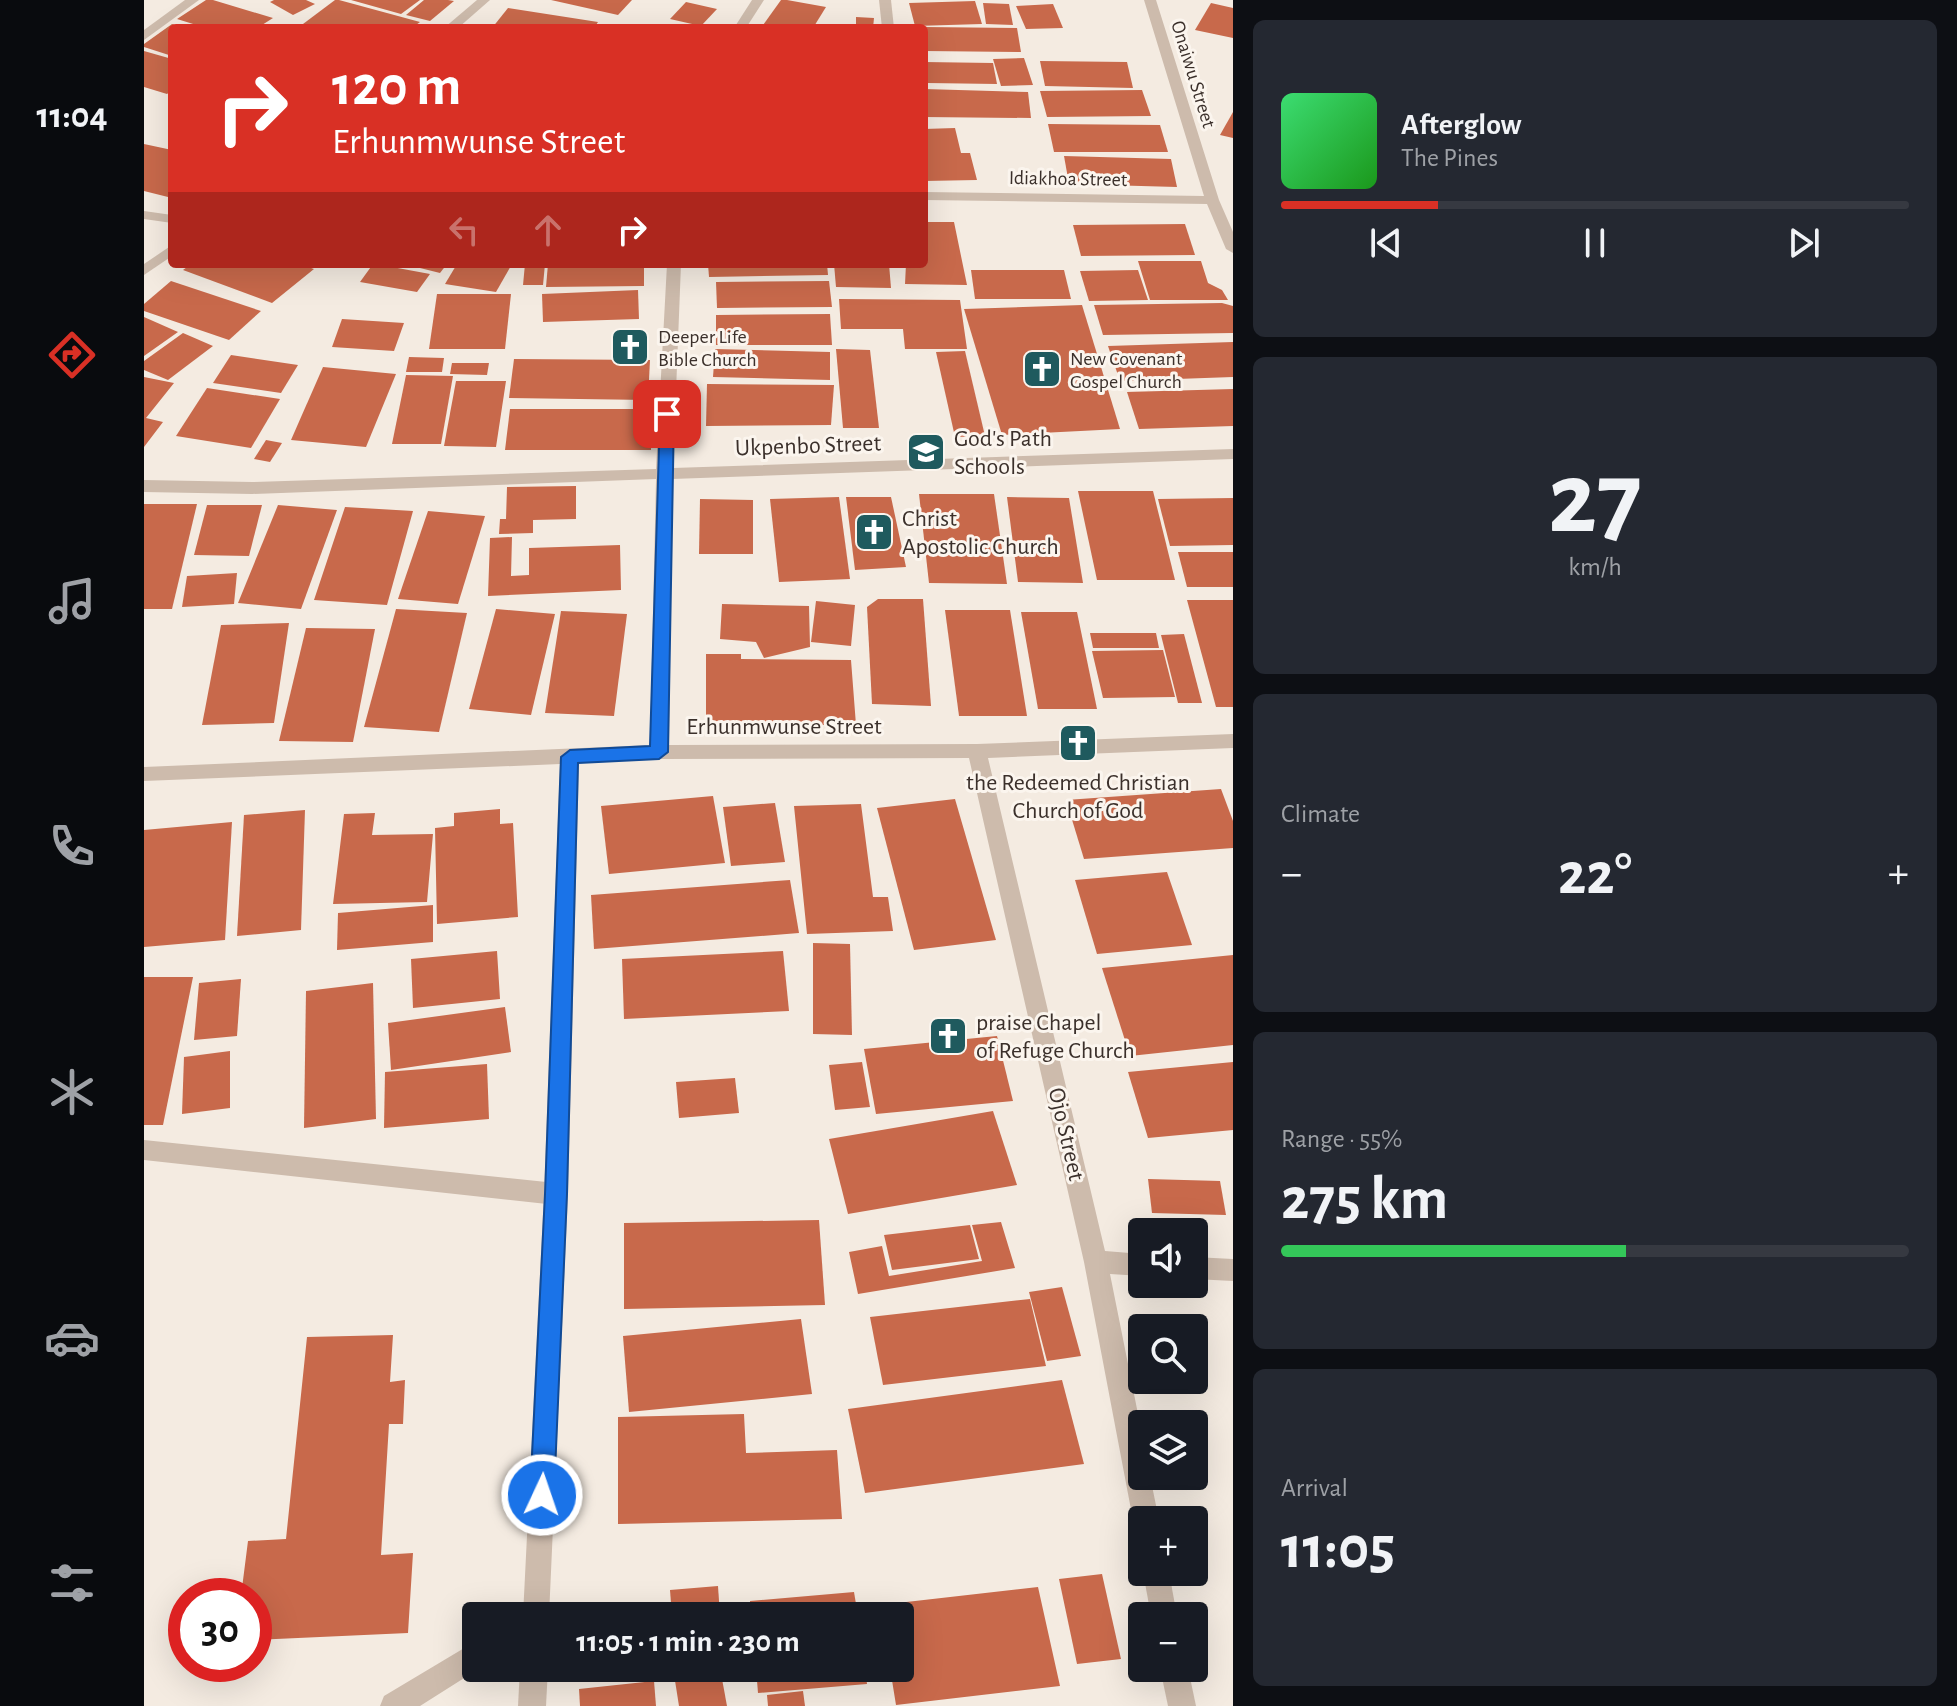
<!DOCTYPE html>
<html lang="en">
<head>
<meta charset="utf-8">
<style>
	:root { --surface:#171b24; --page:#242831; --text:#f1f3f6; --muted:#9ea1a6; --line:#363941; --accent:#d93025 }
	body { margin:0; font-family:"Alegreya Sans",sans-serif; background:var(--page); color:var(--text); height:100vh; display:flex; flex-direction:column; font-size:30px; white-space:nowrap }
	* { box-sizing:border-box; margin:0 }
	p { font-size:26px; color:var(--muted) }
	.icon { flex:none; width:44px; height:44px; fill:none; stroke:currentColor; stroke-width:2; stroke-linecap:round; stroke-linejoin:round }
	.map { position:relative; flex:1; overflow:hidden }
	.drawer { display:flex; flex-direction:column; gap:20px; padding:20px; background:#0d0f14; width:724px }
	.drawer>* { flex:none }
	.hud { position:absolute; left:24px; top:24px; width:760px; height:244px; border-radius:8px; box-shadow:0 8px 32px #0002; background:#d93025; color:#fff; overflow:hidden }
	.buttons { position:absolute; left:984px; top:1218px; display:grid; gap:16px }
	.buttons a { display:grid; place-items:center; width:80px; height:80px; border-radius:8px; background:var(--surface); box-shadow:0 8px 32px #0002; font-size:40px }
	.speed { position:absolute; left:24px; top:1578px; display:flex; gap:16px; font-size:40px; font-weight:700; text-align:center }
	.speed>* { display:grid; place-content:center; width:104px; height:104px; border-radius:50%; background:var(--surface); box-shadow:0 8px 32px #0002; line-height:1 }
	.speed .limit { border:12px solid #d22; background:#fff; color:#111 }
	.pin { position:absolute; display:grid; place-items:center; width:68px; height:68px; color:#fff; margin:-34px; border-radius:16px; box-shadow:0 4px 12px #0006 }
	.me { position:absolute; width:88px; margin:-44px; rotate:3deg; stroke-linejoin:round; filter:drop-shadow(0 0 6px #0008) }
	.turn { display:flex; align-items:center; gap:28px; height:168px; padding:0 32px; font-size:36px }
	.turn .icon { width:104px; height:104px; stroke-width:2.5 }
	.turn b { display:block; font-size:56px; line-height:68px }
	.lanes { display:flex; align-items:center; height:76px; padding:0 32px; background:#0003; justify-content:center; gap:40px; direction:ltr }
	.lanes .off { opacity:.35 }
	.big { font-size:60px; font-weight:600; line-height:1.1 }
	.drawer .card { flex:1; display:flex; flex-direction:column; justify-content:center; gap:12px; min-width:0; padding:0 28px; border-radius:12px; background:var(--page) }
	.drawer .dial { align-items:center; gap:0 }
	.dial b { font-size:104px; line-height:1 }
	.song { display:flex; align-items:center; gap:24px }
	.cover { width:96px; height:96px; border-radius:12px; background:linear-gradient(135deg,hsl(140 70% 55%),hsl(120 70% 35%)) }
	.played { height:8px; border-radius:4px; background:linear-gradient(90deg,var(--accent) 25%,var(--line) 25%) }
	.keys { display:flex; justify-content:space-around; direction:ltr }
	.heat { display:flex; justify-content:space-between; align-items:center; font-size:44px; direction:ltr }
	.charge { height:12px; border-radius:6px; background:linear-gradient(90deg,#34c759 55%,var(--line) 0) }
	.trip { position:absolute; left:318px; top:1602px; width:452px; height:80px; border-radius:8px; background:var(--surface); box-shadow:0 8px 32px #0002; font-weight:600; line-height:80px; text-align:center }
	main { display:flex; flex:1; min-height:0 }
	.tab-bar { display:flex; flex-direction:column; width:144px; justify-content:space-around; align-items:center; background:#090b0e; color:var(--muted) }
	.tab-bar .icon { width:56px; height:56px }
	.tab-bar .selected { color:var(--accent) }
	.tab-bar b { font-size:36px; color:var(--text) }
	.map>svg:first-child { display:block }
	.building { fill:#c8694b }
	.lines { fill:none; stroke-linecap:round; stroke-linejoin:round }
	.service { fill:#cdbbac; fill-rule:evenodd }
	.minor { fill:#cdbbac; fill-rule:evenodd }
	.route { fill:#1a73e8; stroke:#114b97; stroke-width:2 }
	.labels { text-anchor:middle; stroke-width:6; stroke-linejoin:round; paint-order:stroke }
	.far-street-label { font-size:20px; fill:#3b302b; stroke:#fbf5ee }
	.far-poi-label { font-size:20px; fill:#3b302b; stroke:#fbf5ee; text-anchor:start }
	.poi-label { font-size:24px; fill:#3b302b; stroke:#fbf5ee; text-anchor:start }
	.street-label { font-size:24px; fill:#3b302b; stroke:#fbf5ee }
</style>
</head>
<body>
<main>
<nav class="tab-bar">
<b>11:04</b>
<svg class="icon selected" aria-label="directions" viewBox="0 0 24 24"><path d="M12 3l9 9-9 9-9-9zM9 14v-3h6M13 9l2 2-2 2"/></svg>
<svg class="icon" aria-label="music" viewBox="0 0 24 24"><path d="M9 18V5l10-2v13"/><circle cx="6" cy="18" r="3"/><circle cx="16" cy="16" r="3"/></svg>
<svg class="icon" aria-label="phone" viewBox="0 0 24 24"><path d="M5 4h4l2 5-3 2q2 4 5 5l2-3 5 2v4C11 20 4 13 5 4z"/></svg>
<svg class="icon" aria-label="climate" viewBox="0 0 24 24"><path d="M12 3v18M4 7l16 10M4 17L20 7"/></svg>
<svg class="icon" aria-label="car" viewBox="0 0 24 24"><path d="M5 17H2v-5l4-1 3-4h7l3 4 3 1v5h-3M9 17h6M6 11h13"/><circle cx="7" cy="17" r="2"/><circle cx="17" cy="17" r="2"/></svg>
<svg class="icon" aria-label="filters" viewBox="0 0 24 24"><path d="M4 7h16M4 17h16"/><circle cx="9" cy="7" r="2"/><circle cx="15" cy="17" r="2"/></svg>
</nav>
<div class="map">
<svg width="1089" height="1706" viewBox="0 0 1089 1706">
	<rect width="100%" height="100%" fill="#f4ebe1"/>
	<g class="building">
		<path d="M62,0H69L129,18L118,25L125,28H62L33,19Z"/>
		<path d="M130,0H162L171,4L149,15L126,2Z"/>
		<path d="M191,0H195L276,22L268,28H174L159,24Z"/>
		<path d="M207,0H276L257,14Z"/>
		<path d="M280,0H304L310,1L286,21L262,15Z"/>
		<path d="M407,0H488L474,15Z"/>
		<path d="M637,0H643L682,7L669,28H617Z"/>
		<path d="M831,1L838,24L771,26L765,3Z"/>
		<path d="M542,2L573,9L557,26L526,19Z"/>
		<path d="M839,3L865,4L869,25L842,24Z"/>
		<path d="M1067,3L1089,8V38L1051,30Z"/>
		<path d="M909,4L919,28L882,29L872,6Z"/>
		<path d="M364,8L454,22L450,28H348Z"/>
		<path d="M712,17L730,18L729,28H712Z"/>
		<path d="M28,24L39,27L28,28V56L0,47V44Z"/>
		<path d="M780,27L873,28L877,52L780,51Z"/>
		<path d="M0,51L28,59V90L23,94L0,87Z"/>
		<path d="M880,58L889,85L857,86L849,59Z"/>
		<path d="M896,61L983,62L989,88L901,86Z"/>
		<path d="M780,62L849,63L853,84L783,83Z"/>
		<path d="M780,89L884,92L887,118L780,117Z"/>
		<path d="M998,90L1007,116L903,117L896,91Z"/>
		<path d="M1089,112V138L1076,135Z"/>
		<path d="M904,124L1016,125L1024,152H910Z"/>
		<path d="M811,128L817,153H826L833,180L780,181V129Z"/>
		<path d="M0,144L28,150V198L0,191Z"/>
		<path d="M920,156L1027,159L1033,187L925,184Z"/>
		<path d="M780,222H810L823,285L761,284L762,264H780Z"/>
		<path d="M1041,224L1051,255L937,256L929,225Z"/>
		<path d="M994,261H1057L1064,283L1078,290L1084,300H1006Z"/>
		<path d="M47,264H156L170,269L128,303L39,270Z"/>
		<path d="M229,264H232L286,274L273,292L216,282Z"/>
		<path d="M260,264H303L296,273Z"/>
		<path d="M313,264H368L352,292L301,284Z"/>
		<path d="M381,264H401L399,285H379Z"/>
		<path d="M404,264H500V286L402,287Z"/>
		<path d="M564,264H683L684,275L565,277Z"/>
		<path d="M690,264H745L747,288L692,287Z"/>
		<path d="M827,270H920L927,299H831Z"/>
		<path d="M994,270L1004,300L945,301L936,271Z"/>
		<path d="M27,281L117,311L85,340L0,311V304Z"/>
		<path d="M685,281L688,307L573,308L572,282Z"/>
		<path d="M494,290L495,319L399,322L398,294Z"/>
		<path d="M293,294H367L361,349H285Z"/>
		<path d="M695,299L816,300L823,349H761L759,329H697Z"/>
		<path d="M1078,303L1089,306V333L959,335L950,305Z"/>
		<path d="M938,305L976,429L858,435L820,309Z"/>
		<path d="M686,314L688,345H572V315Z"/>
		<path d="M0,317L34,332L0,356Z"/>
		<path d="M198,319L260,323L250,351L188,347Z"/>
		<path d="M39,333L69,346L24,380L0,370V361Z"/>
		<path d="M1089,342V377L976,381L964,346Z"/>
		<path d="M571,349L686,352V380L569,377Z"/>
		<path d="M692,349L726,350L735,428H699Z"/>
		<path d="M821,351L841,436L811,437L792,352Z"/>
		<path d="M87,355L154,365L137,393L69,383Z"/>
		<path d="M265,357L300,358L298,372H262Z"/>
		<path d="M370,359L506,360L504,400L365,398Z"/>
		<path d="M308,363H345L343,375L306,374Z"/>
		<path d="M179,367L252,374L222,447L147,440Z"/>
		<path d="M262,375L309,376L297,444H248Z"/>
		<path d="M0,377L30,383L2,418L19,422L0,447Z"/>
		<path d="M312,381H362L352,447L300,446Z"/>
		<path d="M563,384L690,385L687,425L562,426Z"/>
		<path d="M63,388L136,399L107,448L32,436Z"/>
		<path d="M1089,389V426L995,429L983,392Z"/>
		<path d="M366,409H508L507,450H361Z"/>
		<path d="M122,440L138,443L126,462L110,459Z"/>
		<path d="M432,486V519L389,520V533L355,534L356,519H362L363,487Z"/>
		<path d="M934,491H1009L1031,580H953Z"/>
		<path d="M775,494H850L863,584L785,583Z"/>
		<path d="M695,497L706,579L635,582L626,499Z"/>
		<path d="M702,497H747L762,567L711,570Z"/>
		<path d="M863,497L925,498L939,583L874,582Z"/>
		<path d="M1089,498V545L1026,546L1014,499Z"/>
		<path d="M556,499L609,500V554H555Z"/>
		<path d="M0,504H53L28,609H0Z"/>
		<path d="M63,505H118L105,556L50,555Z"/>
		<path d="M134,505L193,510L157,609L94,603Z"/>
		<path d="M201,507L269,511L243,605L170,600Z"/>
		<path d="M284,511L341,516L314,604L254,599Z"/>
		<path d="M368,537L367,576L385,575V548L476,545L477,590L344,596L346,538Z"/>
		<path d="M1034,552H1089V587H1043Z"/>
		<path d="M93,573L90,604L38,607L43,576Z"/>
		<path d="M734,599H779L787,706L728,704L723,607Z"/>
		<path d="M1043,600H1089V707H1072Z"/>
		<path d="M672,601L711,605L707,646L667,642Z"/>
		<path d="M578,604L665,606L666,647L620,658L612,642L576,639Z"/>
		<path d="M252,609L323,613L295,732L220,727Z"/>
		<path d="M352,609L411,614L387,715L325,709Z"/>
		<path d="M801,610H866L883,716H815Z"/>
		<path d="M417,611L483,614L470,716L401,713Z"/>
		<path d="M877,612H933L953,709H894Z"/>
		<path d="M145,623L130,723L58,725L77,625Z"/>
		<path d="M162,628L231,629L209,742L135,741Z"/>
		<path d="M946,633H1012L1015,648H949Z"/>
		<path d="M1040,634L1058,703H1034L1017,635Z"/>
		<path d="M1019,650L1031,697L959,698L948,651Z"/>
		<path d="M562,654H597V659L707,660L712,725H562Z"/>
		<path d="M1077,789L1089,821V848L940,859L922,800Z"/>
		<path d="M569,796L581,863L465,874L457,806Z"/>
		<path d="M811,799L852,940L770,950L733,808Z"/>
		<path d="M631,803L641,862L587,866L579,807Z"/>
		<path d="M717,804L729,897H744L749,931L663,934L650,806Z"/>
		<path d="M356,809V824L369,823L374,917L293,924L291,828L310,826V813Z"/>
		<path d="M161,810L157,930L93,936L100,815Z"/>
		<path d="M231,813L228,835L289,834L283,902L189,904L200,814Z"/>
		<path d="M88,822L81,940L0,947V830Z"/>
		<path d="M1023,872L1048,945L953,954L931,880Z"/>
		<path d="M646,880L655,933L450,949L447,895Z"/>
		<path d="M289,905V942L193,950L194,913Z"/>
		<path d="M669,943L706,944L708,1035L669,1034Z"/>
		<path d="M353,951L356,999L269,1008L267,959Z"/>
		<path d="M639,951L645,1011L480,1019L478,959Z"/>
		<path d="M1089,955V1045L986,1056L958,968Z"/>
		<path d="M0,977H49L19,1125H0Z"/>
		<path d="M97,979L93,1036L50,1040L55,983Z"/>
		<path d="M229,983L232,1119L160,1128L162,991Z"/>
		<path d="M361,1007L367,1052L247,1070L244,1023Z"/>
		<path d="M853,1036L869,1101L732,1114L720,1049Z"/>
		<path d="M86,1051V1108L38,1114L40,1057Z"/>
		<path d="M718,1062L726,1107L691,1110L685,1065Z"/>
		<path d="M1089,1062V1130L1004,1138L984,1072Z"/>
		<path d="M343,1064L345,1119L240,1128L241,1072Z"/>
		<path d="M591,1078L595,1113L535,1118L532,1082Z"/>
		<path d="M849,1111L873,1185L704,1214L685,1139Z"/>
		<path d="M1004,1179L1076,1181L1082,1215L1008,1213Z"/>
		<path d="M675,1220L681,1305L480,1309V1223Z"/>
		<path d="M857,1222L871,1268L714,1294L705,1252L738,1246L745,1276L838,1261L828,1225Z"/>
		<path d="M826,1225L835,1259L748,1270L740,1235Z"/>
		<path d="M918,1287L937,1356L903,1361L885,1292Z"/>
		<path d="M886,1299L902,1366L739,1385L726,1317Z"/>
		<path d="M657,1319L668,1394L485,1412L479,1336Z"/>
		<path d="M249,1335L246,1382L261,1380L259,1424H245L237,1555L269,1553L264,1633L110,1640V1596H97L104,1541L142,1539L163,1337Z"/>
		<path d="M918,1380L940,1464L721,1493L704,1409Z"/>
		<path d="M600,1414L602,1453L693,1450L698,1519L474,1524V1417Z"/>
		<path d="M958,1574L977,1659L933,1664L915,1579Z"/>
		<path d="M574,1586L576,1616H528L526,1590Z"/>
		<path d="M894,1587L916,1686L752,1705L746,1668H756V1616H737L736,1605Z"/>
		<path d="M710,1592L714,1616H607L606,1601Z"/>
		<path d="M529,1668H576L583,1706H535Z"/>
		<path d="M612,1668H721L723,1684L614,1693Z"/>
		<path d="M510,1681L512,1706H436L435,1689Z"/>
		<path d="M659,1691L661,1706H624L623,1695Z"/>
	</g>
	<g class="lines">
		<g class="service">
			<path d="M0,1140L412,1183L420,1186L424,1194L420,1202L412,1205L0,1160Z"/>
			<path d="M332,1641V1668H336L276,1706H236L240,1696Z"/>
		</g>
		<g class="minor">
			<path d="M41,0H55L0,40V30Z"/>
			<path d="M333,0H346L314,28H300Z"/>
			<path d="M608,0H620L602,28H590Z"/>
			<path d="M735,0H747L750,28H738Z"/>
			<path d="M1000,0H1012L1075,200L1089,232V253L1082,249L1063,204L780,200V192L1060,196Z"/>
			<path d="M0,211L28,215V223L0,219Z"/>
			<path d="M28,245V256L0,275V264Z"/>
			<path d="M523,264H537L529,468L1089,449V459L528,479L525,745L833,744L1089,734V748L844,758L961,1251L998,1254V1276L966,1274L998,1434V1476H1006L1015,1520H998V1531L993,1529L989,1520L940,1262L825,758L515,759L435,763L424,1194L405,1616H379L400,1194L416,764L0,781V767L506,745L512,479L108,494L0,492V480L108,482L512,469Z"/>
			<path d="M1050,1257L1089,1259V1281L1050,1279Z"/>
			<path d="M999,1572H1025L1033,1616H1007Z"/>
			<path d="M376,1668H404L402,1706H374Z"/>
			<path d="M1016,1668H1044L1052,1706H1024Z"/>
		</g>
	</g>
	<path class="route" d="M523,409L530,414L524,752L515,759L434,763L423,1194L410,1495L406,1504L398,1507L390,1504L386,1495L401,1194L417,757L426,750L506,746L516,414Z"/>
	<defs>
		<g id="church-square" transform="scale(2)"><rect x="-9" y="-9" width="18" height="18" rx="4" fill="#1f5a5e" stroke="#fbf5ee"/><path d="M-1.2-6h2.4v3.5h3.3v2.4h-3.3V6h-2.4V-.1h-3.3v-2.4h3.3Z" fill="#fff"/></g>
		<g id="school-square" transform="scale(2)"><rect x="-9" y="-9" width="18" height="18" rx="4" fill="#1f5a5e" stroke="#fbf5ee"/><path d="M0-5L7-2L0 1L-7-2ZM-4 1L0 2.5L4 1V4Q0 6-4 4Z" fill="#fff"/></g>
	</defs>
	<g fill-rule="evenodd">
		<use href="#church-square" x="486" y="347"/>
		<use href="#church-square" x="898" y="369"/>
		<use href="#school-square" x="782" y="452"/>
		<use href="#church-square" x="730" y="532"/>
		<use href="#church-square" x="934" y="743"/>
		<use href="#church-square" x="804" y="1036"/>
	</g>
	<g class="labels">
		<g class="far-street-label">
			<text transform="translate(1050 74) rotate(73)" y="7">Onaiwu Street</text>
			<text transform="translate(924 178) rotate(1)" y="7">Idiakhoa Street</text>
		</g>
		<g class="far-poi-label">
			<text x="514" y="343">Deeper Life<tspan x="514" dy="23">Bible Church</tspan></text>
			<text x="926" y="365">New Covenant<tspan x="926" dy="23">Gospel Church</tspan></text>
		</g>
		<g class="poi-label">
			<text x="810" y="446">God's Path<tspan x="810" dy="28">Schools</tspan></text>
			<text x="758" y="526">Christ<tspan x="758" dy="28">Apostolic Church</tspan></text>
			<text x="934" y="790" text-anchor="middle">the Redeemed Christian<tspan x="934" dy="28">Church of God</tspan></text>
			<text x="832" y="1030">praise Chapel<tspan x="832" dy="28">of Refuge Church</tspan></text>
		</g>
		<g class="street-label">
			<text transform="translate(664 445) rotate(-2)" y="8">Ukpenbo Street</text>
			<text x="640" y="734">Erhunmwunse Street</text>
			<text transform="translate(923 1134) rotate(77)" y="8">Ojo Street</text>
		</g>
	</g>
</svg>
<div class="buttons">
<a><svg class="icon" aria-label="sound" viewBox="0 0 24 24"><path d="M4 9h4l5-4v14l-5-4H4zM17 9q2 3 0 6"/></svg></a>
<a><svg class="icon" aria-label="search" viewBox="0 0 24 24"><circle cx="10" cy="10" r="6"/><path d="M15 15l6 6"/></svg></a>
<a><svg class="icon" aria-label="layers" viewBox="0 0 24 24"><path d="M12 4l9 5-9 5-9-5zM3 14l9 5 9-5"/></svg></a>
<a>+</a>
<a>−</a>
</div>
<div class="speed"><div class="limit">30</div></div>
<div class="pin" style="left:523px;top:414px;background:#d93025"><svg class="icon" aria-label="arrive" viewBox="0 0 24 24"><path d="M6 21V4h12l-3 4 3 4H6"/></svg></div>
<svg class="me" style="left:398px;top:1495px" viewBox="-20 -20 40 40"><circle r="17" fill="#1a73e8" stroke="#fff" stroke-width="3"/><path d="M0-11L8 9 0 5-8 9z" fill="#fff"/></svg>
<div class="trip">11:05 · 1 min · 230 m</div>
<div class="hud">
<div class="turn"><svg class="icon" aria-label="right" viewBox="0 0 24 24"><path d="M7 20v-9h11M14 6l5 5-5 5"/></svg><div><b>120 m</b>Erhunmwunse Street</div></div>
<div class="lanes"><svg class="icon off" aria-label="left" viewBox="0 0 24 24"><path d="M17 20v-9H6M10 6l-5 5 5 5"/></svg><svg class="icon off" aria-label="ahead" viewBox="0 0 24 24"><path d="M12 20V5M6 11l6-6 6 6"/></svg><svg class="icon" aria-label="right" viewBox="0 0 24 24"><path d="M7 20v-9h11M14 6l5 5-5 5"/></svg></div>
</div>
</div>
<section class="drawer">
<div class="card">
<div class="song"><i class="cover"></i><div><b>Afterglow</b><p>The Pines</p></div></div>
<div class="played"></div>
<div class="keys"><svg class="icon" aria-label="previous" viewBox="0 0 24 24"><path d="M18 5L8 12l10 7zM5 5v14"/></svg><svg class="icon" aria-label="pause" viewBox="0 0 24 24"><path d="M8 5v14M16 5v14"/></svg><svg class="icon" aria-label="next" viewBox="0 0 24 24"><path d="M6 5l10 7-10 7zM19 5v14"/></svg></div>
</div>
<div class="card dial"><b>27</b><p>km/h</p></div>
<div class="card"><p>Climate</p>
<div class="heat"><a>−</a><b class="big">22°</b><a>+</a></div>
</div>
<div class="card"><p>Range · 55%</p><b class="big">275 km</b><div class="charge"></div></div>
<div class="card"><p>Arrival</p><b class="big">11:05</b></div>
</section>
</main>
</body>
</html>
